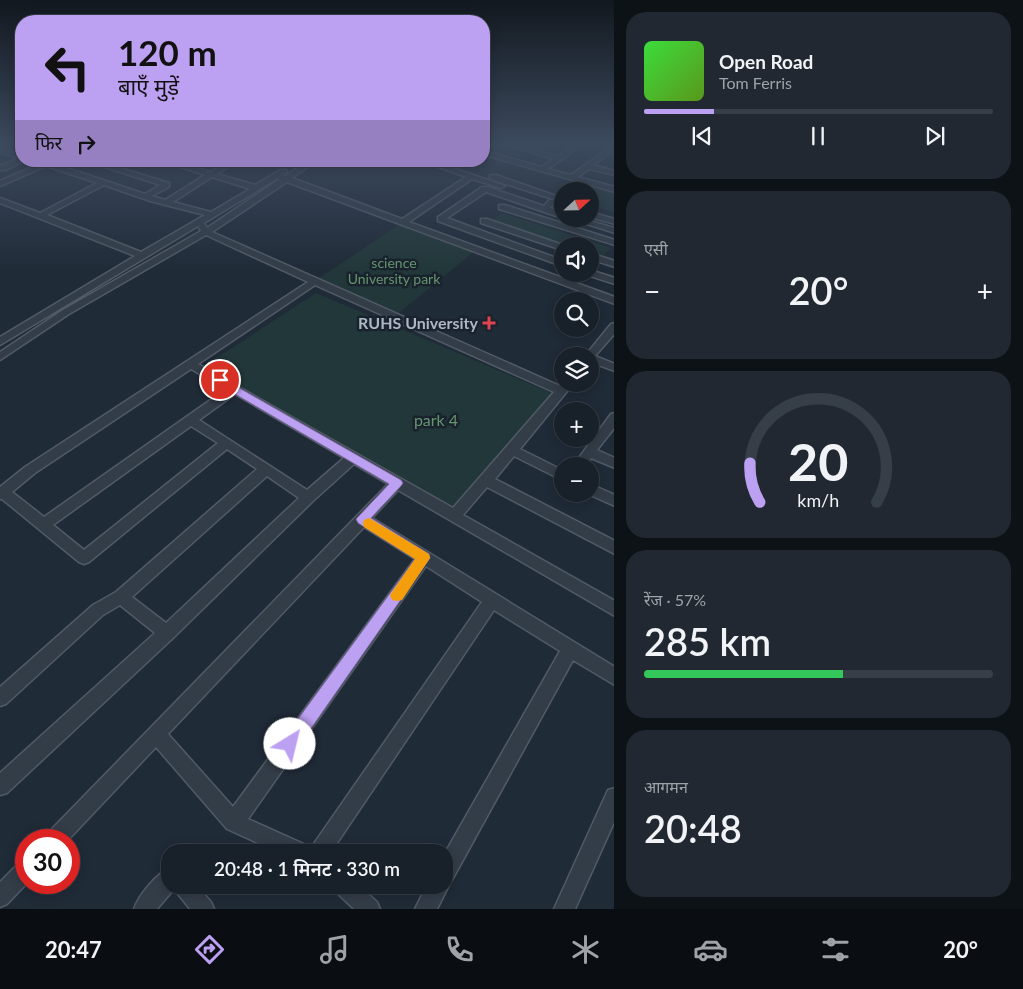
<!DOCTYPE html>
<html lang="hi">
<head>
<meta charset="utf-8">
<style>
	:root { --surface:#18202a; --page:#212832; --text:#f1f3f6; --muted:#9fa3a8; --line:#363e47; --accent:#bca0f2 }
	body { margin:0; font-family:Lato,"Noto Sans Devanagari",sans-serif; background:var(--page); color:var(--text); height:100vh; display:flex; flex-direction:column; font-size:19px; white-space:nowrap }
	* { box-sizing:border-box; margin:0 }
	p { font-size:16px; color:var(--muted) }
	.icon { flex:none; width:28px; height:28px; fill:none; stroke:currentColor; stroke-width:2; stroke-linecap:round; stroke-linejoin:round }
	.map { position:relative; flex:1; overflow:hidden }
	.panel { display:flex; flex-direction:column; gap:12px; padding:12px; background:#0d1217; width:409px }
	.panel>* { flex:none }
	.hud { position:absolute; left:15px; top:15px; width:475px; height:152px; border-radius:20px; box-shadow:0 2px 12px #0003,0 0 0 1px var(--line); background:#bca0f2; color:#111; overflow:hidden }
	.needle { width:32px; rotate:68deg }
	.tools { position:absolute; left:554px; top:182px; display:grid; gap:10px }
	.tools a { display:grid; place-items:center; width:45px; height:45px; border-radius:50%; background:var(--surface); box-shadow:0 2px 12px #0003,0 0 0 1px var(--line); font-size:25px }
	.speed { position:absolute; left:15px; top:829px; display:flex; gap:10px; font-size:25px; font-weight:700; text-align:center }
	.speed>* { display:grid; place-content:center; width:65px; height:65px; border-radius:50%; background:var(--surface); box-shadow:0 2px 12px #0003,0 0 0 1px var(--line); line-height:1 }
	.speed .limit { border:8px solid #d22; background:#fff; color:#111 }
	.pin { position:absolute; display:grid; place-items:center; width:42px; height:42px; color:#fff; margin:-21px; border:2px solid #fff; border-radius:50%; box-shadow:0 1px 5px #0007 }
	.me { position:absolute; width:55px; margin:-28px; rotate:36deg; stroke-linejoin:round; filter:drop-shadow(0 0 4px #0008) }
	.turn { display:flex; align-items:center; gap:18px; height:105px; padding:0 20px; font-size:22px }
	.turn .icon { width:65px; height:65px; stroke-width:2.5 }
	.turn b { display:block; font-size:35px; line-height:42px }
	.then { display:flex; align-items:center; height:48px; padding:0 20px; background:#0003; gap:10px; font-size:19px }
	.big { font-size:38px; font-weight:600; line-height:1.1 }
	.panel .widget { flex:1; display:flex; flex-direction:column; justify-content:center; gap:8px; min-width:0; padding:0 18px; border-radius:20px; background:var(--page) }
	.panel .dial { align-items:center; gap:0 }
	.dial svg { height:130px; overflow:visible; fill:none; stroke:var(--line); stroke-width:7; stroke-linecap:round; text-anchor:middle }
	.dial text { fill:var(--text); stroke:none }
	.song { display:flex; align-items:center; gap:15px }
	.cover { width:60px; height:60px; border-radius:8px; background:linear-gradient(135deg,hsl(120 70% 55%),hsl(90 70% 35%)) }
	.played { height:5px; border-radius:2px; background:linear-gradient(90deg,var(--accent) 20%,var(--line) 20%) }
	.keys { display:flex; justify-content:space-around; direction:ltr }
	.heat { display:flex; justify-content:space-between; align-items:center; font-size:28px; direction:ltr }
	.charge { height:8px; border-radius:4px; background:linear-gradient(90deg,#34c759 57%,var(--line) 0) }
	.trip { position:absolute; left:161px; top:844px; width:292px; height:50px; border-radius:20px; background:var(--surface); box-shadow:0 2px 12px #0003,0 0 0 1px var(--line); font-weight:600; line-height:50px; text-align:center }
	.tabs { display:flex; height:80px; justify-content:space-around; align-items:center; background:#0a0d11; color:var(--muted) }
	.tabs .icon { width:35px; height:35px }
	.tabs .current { color:var(--accent) }
	.tabs b { font-size:22px; color:var(--text) }
	main { display:flex; flex:1; min-height:0 }
	.map>svg:first-child { display:block }
	.green { fill:#213739 }
	.lines { fill:none; stroke-linecap:round; stroke-linejoin:round }
	.minor-casing { stroke:#515a66; stroke-width:3 }
	.minor { fill:#333d48; fill-rule:evenodd }
	.route { fill:#bca0f2; stroke:#7a689d }
	.slow { fill:#f59e0b }
	.health-dot { fill:#e0444e; stroke:#19222d; stroke-width:2 }
	.labels { text-anchor:middle; stroke-width:5; stroke-linejoin:round; paint-order:stroke }
	.far-park-label { font-size:14px; fill:#64966e; stroke:#19222d }
	.poi-label { font-size:16px; font-weight:bold; fill:#adb7c5; stroke:#19222d; text-anchor:end }
	.park-label { font-size:16px; fill:#64966e; stroke:#19222d }
</style>
</head>
<body>
<main>
<div class="map">
<svg width="615" height="909" viewBox="0 0 615 909">
	<rect width="100%" height="100%" fill="#202b38"/>
	<g class="green">
		<path d="M577,181L614,192V212L590,205V191H565Z"/>
		<path d="M502,213L611,248L601,258L590,254V246H567L491,221Z"/>
		<path d="M402,223L476,250L394,317L315,281Z"/>
		<path d="M316,293L554,394L454,511L203,367Z"/>
	</g>
	<g class="lines">
		<g class="minor-casing">
			<g id="minor">
				<path d="M504,144H513L558,156L576,144H583L548,169L571,175L615,144V149L593,165L615,171V175L589,169L578,177L615,187V192L484,155V151L542,167L553,159Z"/>
				<path d="M0,149L21,155V161H24L6,170H0V166L19,158L0,153Z"/>
				<path d="M46,161H55L52,163L145,194L160,185L86,161H97L169,183V187L152,196L165,200L205,175L162,161H173L211,172L229,161H237L217,174L255,185L280,170H286L287,172L283,175L285,176L308,161H316L292,178L402,219L466,177L422,161H433L505,186L501,188L472,179L409,222L615,297V304L287,182L212,232L560,386L562,382V384H573L520,449L562,470V480L514,456L495,479L615,541V554L487,487L463,515L615,601V616L398,490L372,518L615,667V685L573,660L452,880L448,882L449,885L437,909H415L427,885H445V853L560,651L494,610L331,852H310L313,845L482,602L426,566L248,819L306,845L309,852H278L227,829L156,747L68,840H45L48,833L388,484L354,464L313,501L173,638L7,793L0,795V773L155,633L120,605L103,615L6,704L0,706V687L93,605L116,592L257,469L227,449L89,562L84,564L79,562L2,499H0V487L25,467L308,282L206,235L69,314L0,360V352L63,310L201,231L198,226L0,345V337L135,256L0,203V198L40,213L97,183L46,166L0,186V181ZM212,177L250,189L211,212L173,202ZM278,178L280,179L207,228L204,223ZM104,185L150,201L205,215L141,252L47,215ZM315,285L554,392L453,508L198,364ZM191,369L226,389L44,517L12,492L35,473ZM235,394L344,458L307,490L199,420ZM191,426L218,443L84,550L53,525ZM267,476L299,498L166,623L132,597ZM364,527L415,559L233,807L168,734Z"/>
				<path d="M490,175H496L562,198V202L490,179Z"/>
				<path d="M482,187H488L544,206L549,200H555L556,202L550,208L562,212V215L556,216L486,192L447,218L562,260V266L438,221V217Z"/>
				<path d="M499,205H505L615,240V245L499,209Z"/>
				<path d="M590,212L615,219V224L590,217Z"/>
				<path d="M481,219H487L566,246H562V249H559L481,223Z"/>
				<path d="M571,219H583L615,228V233Z"/>
				<path d="M590,253L615,261V267L590,259Z"/>
				<path d="M590,270L615,278V284L587,275L590,274Z"/>
				<path d="M615,323V333L595,356L615,364V371L590,362V356H585L611,324Z"/>
				<path d="M615,413V427L597,450L615,458V468L591,458L586,466H573L611,414Z"/>
				<path d="M590,484L615,495V506L588,494H590Z"/>
				<path d="M615,788V820L575,909H554L608,790Z"/>
				<path d="M26,860V882H28L7,904L0,907V882L19,863Z"/>
				<path d="M170,868V885H196L211,902L214,909H190L174,889L157,909H134C139,895 156,874 170,868Z"/>
				<path d="M333,885H358L377,902L380,909H354L336,892Z"/>
			</g>
		</g>
		<use href="#minor" class="minor"/>
	</g>
	<linearGradient id="sky" x2="0" y2="1"><stop stop-color="#12181f"/><stop offset="0.53" stop-color="#3c4a5e"/><stop offset="1" stop-color="#3c4a5e" stop-opacity="0"/></linearGradient>
	<rect width="615" height="271" fill="url(#sky)"/>
	<path class="route" d="M220,377L401,480L403,483L401,486L371,518L429,554L430,558L296,750L290,752L284,750L282,744L284,738L415,559L358,523L356,519L389,484L216,383V378Z"/>
	<path class="slow" d="M369,518L429,554L430,558L402,600L397,601L392,600L390,595L415,559L364,527L363,523L364,520Z"/>
	<path class="health-dot" d="M486.5 315.5h5v5h5v5h-5v5h-5v-5h-5v-5h5z"/>
	<g class="labels">
		<g class="far-park-label">
			<text x="394" y="268">science<tspan x="394" dy="16">University park</tspan></text>
		</g>
		<g class="poi-label">
			<text x="478" y="329">RUHS University</text>
		</g>
		<g class="park-label">
			<text x="436" y="426">park 4</text>
		</g>
	</g>
</svg>
<div class="tools">
<a><svg class="needle" viewBox="-14 -14 28 28"><path d="M0-13l5 13h-10z" fill="#e53935"/><path d="M0 13l5-13h-10z" fill="#9fa3a8"/></svg></a>
<a><svg class="icon" aria-label="sound" viewBox="0 0 24 24"><path d="M4 9h4l5-4v14l-5-4H4zM17 9q2 3 0 6"/></svg></a>
<a><svg class="icon" aria-label="search" viewBox="0 0 24 24"><circle cx="10" cy="10" r="6"/><path d="M15 15l6 6"/></svg></a>
<a><svg class="icon" aria-label="layers" viewBox="0 0 24 24"><path d="M12 4l9 5-9 5-9-5zM3 14l9 5 9-5"/></svg></a>
<a>+</a>
<a>−</a>
</div>
<div class="speed"><div class="limit">30</div></div>
<div class="pin" style="left:220px;top:380px;background:#d93025"><svg class="icon" aria-label="arrive" viewBox="0 0 24 24"><path d="M6 21V4h12l-3 4 3 4H6"/></svg></div>
<svg class="me" style="left:290px;top:744px" viewBox="-20 -20 40 40"><circle r="19" fill="#fff"/><path d="M0-13L10 11 0 6-10 11z" fill="#bca0f2"/></svg>
<div class="trip">20:48 · 1 मिनट · 330 m</div>
<div class="hud">
<div class="turn"><svg class="icon" aria-label="left" viewBox="0 0 24 24"><path d="M17 20v-9H6M10 6l-5 5 5 5"/></svg><div><b>120 m</b>बाएँ मुड़ें</div></div>
<div class="then">फिर<svg class="icon" aria-label="right" viewBox="0 0 24 24"><path d="M7 20v-9h11M14 6l5 5-5 5"/></svg></div>
</div>
</div>
<section class="panel">
<div class="widget">
<div class="song"><i class="cover"></i><div><b>Open Road</b><p>Tom Ferris</p></div></div>
<div class="played"></div>
<div class="keys"><svg class="icon" aria-label="previous" viewBox="0 0 24 24"><path d="M18 5L8 12l10 7zM5 5v14"/></svg><svg class="icon" aria-label="pause" viewBox="0 0 24 24"><path d="M8 5v14M16 5v14"/></svg><svg class="icon" aria-label="next" viewBox="0 0 24 24"><path d="M6 5l10 7-10 7zM19 5v14"/></svg></div>
</div>
<div class="widget"><p>एसी</p>
<div class="heat"><a>−</a><b class="big">20°</b><a>+</a></div>
</div>
<div class="widget dial"><svg viewBox="0 0 100 80">
<path d="M14 69A42 42 0 1 1 86 69"/>
<path d="M14 69A42 42 0 0 1 8 45" stroke="#bca0f2"/>
<text x="50" y="56" font-size="32" font-weight="700">20</text>
<text x="50" y="72" font-size="11">km/h</text>
</svg></div>
<div class="widget"><p>रेंज · 57%</p><b class="big">285 km</b><div class="charge"></div></div>
<div class="widget"><p>आगमन</p><b class="big">20:48</b></div>
</section>
</main>
<nav class="tabs">
<b>20:47</b>
<svg class="icon current" aria-label="directions" viewBox="0 0 24 24"><path d="M12 3l9 9-9 9-9-9zM9 14v-3h6M13 9l2 2-2 2"/></svg>
<svg class="icon" aria-label="music" viewBox="0 0 24 24"><path d="M9 18V5l10-2v13"/><circle cx="6" cy="18" r="3"/><circle cx="16" cy="16" r="3"/></svg>
<svg class="icon" aria-label="phone" viewBox="0 0 24 24"><path d="M5 4h4l2 5-3 2q2 4 5 5l2-3 5 2v4C11 20 4 13 5 4z"/></svg>
<svg class="icon" aria-label="climate" viewBox="0 0 24 24"><path d="M12 3v18M4 7l16 10M4 17L20 7"/></svg>
<svg class="icon" aria-label="car" viewBox="0 0 24 24"><path d="M5 17H2v-5l4-1 3-4h7l3 4 3 1v5h-3M9 17h6M6 11h13"/><circle cx="7" cy="17" r="2"/><circle cx="17" cy="17" r="2"/></svg>
<svg class="icon" aria-label="filters" viewBox="0 0 24 24"><path d="M4 7h16M4 17h16"/><circle cx="9" cy="7" r="2"/><circle cx="15" cy="17" r="2"/></svg>
<b>20°</b>
</nav>
</body>
</html>
